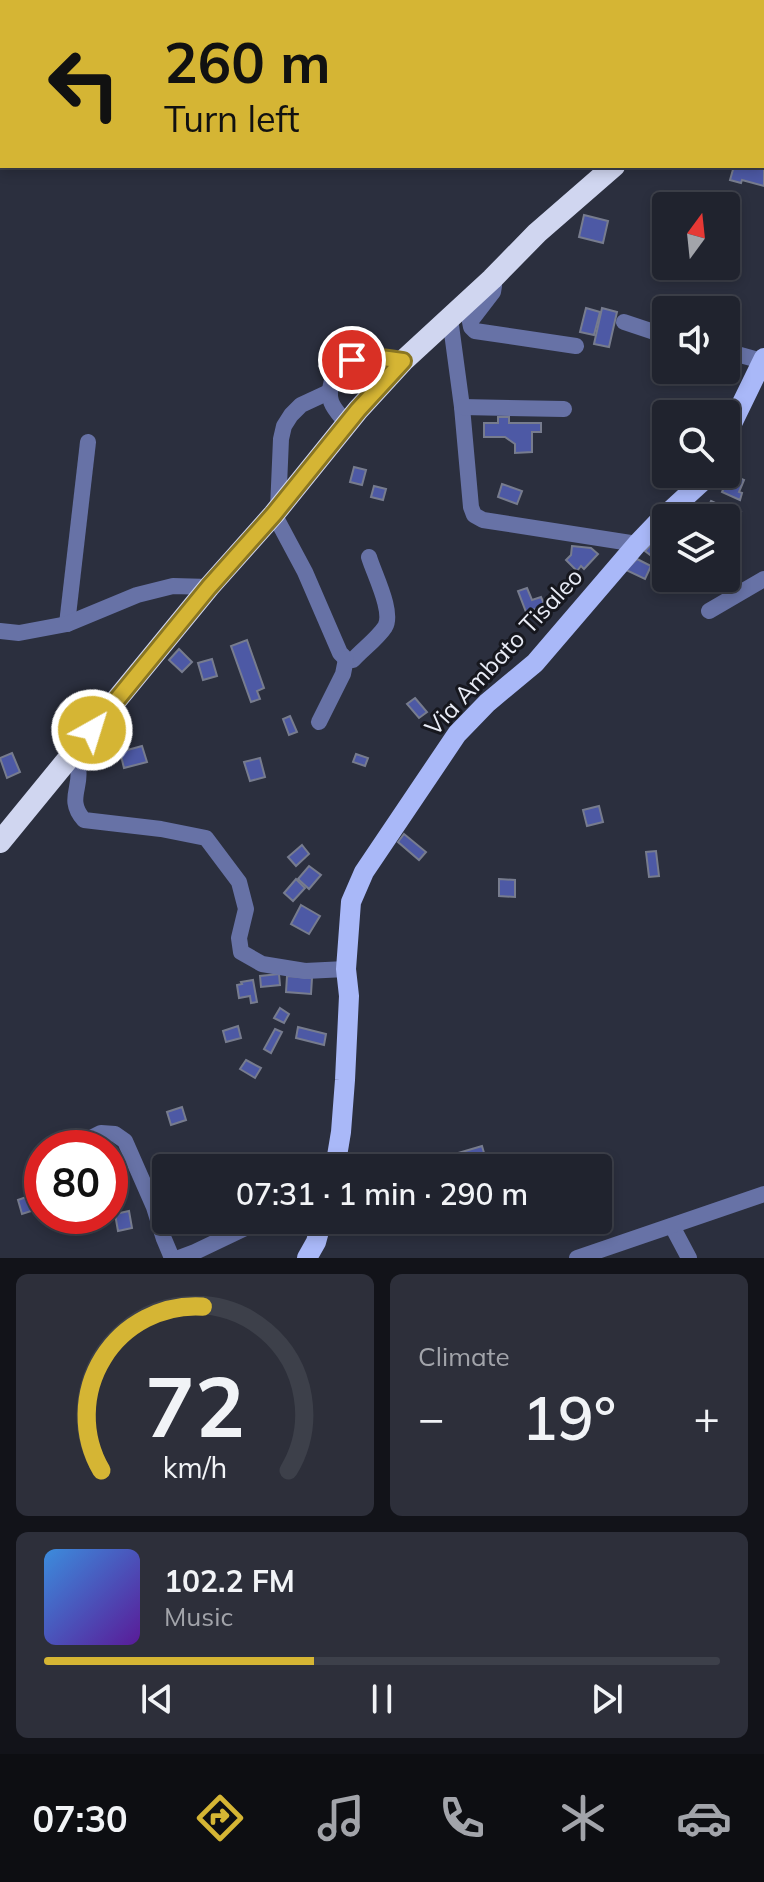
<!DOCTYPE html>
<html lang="en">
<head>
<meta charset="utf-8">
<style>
	:root { --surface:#20232e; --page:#2d2f3a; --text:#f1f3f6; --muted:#a2a4aa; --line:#3d404a; --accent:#d5b534 }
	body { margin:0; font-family:Mulish,sans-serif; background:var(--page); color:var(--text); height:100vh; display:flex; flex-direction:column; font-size:30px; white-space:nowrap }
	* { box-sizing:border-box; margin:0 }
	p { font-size:26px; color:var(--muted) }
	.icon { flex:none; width:44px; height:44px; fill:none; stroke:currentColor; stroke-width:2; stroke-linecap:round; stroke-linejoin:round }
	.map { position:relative; height:1258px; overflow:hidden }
	.drawer { display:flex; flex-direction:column; gap:16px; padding:16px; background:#121319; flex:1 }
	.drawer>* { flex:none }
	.top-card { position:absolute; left:0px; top:0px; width:764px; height:168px; box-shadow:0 4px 12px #0003,0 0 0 2px var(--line); background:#d5b534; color:#111; overflow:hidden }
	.needle { width:52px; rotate:15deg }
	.fabs { position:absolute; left:652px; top:192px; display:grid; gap:16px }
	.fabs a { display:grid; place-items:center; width:88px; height:88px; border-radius:8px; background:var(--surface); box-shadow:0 4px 12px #0003,0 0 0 2px var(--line); font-size:40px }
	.speed { position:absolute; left:24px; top:1130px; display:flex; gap:16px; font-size:40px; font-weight:700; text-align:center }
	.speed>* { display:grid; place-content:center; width:104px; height:104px; border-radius:50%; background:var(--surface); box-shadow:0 4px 12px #0003,0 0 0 2px var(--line); line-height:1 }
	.speed .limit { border:12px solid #d22; background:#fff; color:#111 }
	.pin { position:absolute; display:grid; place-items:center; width:68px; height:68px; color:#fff; margin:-34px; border:4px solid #fff; border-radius:50%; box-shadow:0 2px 8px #0007 }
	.me { position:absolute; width:88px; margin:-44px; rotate:39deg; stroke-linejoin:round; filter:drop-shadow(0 0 6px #0008) }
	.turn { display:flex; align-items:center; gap:28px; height:168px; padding:0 32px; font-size:36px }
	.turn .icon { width:104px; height:104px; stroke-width:2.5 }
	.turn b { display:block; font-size:56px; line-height:68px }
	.big { font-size:60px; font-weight:600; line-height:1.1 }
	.drawer .widget { flex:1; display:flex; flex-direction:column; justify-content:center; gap:12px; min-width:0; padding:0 28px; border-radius:12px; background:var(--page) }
	.drawer .dial { align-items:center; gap:0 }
	.dial svg { height:208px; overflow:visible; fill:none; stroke:var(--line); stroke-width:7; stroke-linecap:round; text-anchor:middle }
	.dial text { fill:var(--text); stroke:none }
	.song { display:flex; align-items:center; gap:24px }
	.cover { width:96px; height:96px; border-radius:12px; background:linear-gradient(135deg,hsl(210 70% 55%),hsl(270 70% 35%)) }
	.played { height:8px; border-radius:4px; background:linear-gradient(90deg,var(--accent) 40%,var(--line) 40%) }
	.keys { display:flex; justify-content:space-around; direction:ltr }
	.heat { display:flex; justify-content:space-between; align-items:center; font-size:44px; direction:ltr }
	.drawer .tiles { flex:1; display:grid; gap:16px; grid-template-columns:1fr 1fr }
	.widget:last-child { grid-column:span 2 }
	.trip { position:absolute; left:152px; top:1154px; width:460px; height:80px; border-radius:8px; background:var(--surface); box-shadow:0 4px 12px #0003,0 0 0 2px var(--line); font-weight:600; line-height:80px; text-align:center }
	.dock { display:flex; height:128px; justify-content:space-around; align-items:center; background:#0d0e12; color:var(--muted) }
	.dock .icon { width:56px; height:56px }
	.dock .active { color:var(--accent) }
	.dock b { font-size:36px; color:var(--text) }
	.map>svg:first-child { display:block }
	.building { fill:#4d59a5; stroke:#777c8e; stroke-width:2 }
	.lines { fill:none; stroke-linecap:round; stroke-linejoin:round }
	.minor { stroke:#6772a6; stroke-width:16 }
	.major { stroke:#a9b8f8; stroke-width:20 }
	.highway { stroke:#d0d6f0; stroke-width:22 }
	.route-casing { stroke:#8a7622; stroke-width:20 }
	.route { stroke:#d5b534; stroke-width:14 }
	.labels { text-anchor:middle; stroke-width:6; stroke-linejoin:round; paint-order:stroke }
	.street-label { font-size:24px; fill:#e9ecf6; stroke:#16171e }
</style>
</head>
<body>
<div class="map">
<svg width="764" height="1258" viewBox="0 0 764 1258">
	<rect width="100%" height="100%" fill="#2b2f3e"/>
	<g class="building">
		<path d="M762,148L764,149V186L742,180L741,183L730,180L734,166H762Z"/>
		<path d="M584,215L608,221L603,243L579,237Z"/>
		<path d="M586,308L600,312L594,335L580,332Z"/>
		<path d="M602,308L617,312L609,347L594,344Z"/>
		<path d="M334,351L360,377L345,392L319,366Z"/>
		<path d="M498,417H509V423H541V432H532V452L515,453V444L505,437H484V423H498Z"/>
		<path d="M354,467L366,470L362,485L350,482Z"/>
		<path d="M730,474L744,480L739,492L742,493L740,500L722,492Z"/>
		<path d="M502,484L522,491L517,504L498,497Z"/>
		<path d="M374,486L386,489L383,500L371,497Z"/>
		<path d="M711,501L728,509L724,518H703Z"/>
		<path d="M732,507L741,512L731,532L726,530V520Z"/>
		<path d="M653,542L664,551L666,549V567L645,551Z"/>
		<path d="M572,546L591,548L598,554L584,569L581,566L577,571L566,560L571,555Z"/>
		<path d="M637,559L651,566L645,579L626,570Z"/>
		<path d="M527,588L532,600L541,597L545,606L526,612L518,591Z"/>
		<path d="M247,640L264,688L257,691L260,699L251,702L231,646Z"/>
		<path d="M179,649L192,662L182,672L169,660Z"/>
		<path d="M212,659L217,676L203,680L198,663Z"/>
		<path d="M415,698L427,712L419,718L407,704Z"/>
		<path d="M290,716L297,732L289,735L283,719Z"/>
		<path d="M142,746L147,762L124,768L120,752Z"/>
		<path d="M12,753L20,772L7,778L0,758Z"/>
		<path d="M356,754L368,758L365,766L353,762Z"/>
		<path d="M260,758L265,777L250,781L244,762Z"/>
		<path d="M599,806L603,822L587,826L583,810Z"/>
		<path d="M404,834L426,852L419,860L398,842Z"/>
		<path d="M302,845L309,854L296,866L288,857Z"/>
		<path d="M656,851L659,876L649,877L646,852Z"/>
		<path d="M309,866L321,875L309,889L298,879Z"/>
		<path d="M296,879L305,888L293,901L284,893Z"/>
		<path d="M499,879L515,880V897L499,896Z"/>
		<path d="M301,905L320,916L309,934L291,924Z"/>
		<path d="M279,974L280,985L261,987L260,976Z"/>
		<path d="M287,976L312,978L311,994L286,992Z"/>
		<path d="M253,980L257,1002L251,1003L250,996L239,998L237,985L242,984L241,982Z"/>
		<path d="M280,1008L289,1014L284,1023L274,1018Z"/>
		<path d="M238,1026L241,1038L226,1042L223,1031Z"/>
		<path d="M298,1027L326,1034L324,1045L296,1038Z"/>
		<path d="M275,1029L282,1032L271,1053L264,1049Z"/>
		<path d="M246,1060L261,1068L255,1078L240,1069Z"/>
		<path d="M182,1107L186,1120L171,1125L167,1112Z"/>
		<path d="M482,1146L487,1163L469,1168H460L455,1154Z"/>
		<path d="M32,1195L37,1209L22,1214L18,1200Z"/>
		<path d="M129,1211L132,1228L118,1231L115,1214Z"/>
	</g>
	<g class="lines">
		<g class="minor">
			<path d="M598,0L605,2"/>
			<path d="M0,101L2,102"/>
			<path d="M492,279L494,286L493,292L470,322L471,327L475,331L576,346"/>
			<path d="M450,318L462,407L471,507L474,515L483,520L637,544"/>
			<path d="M624,322L666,336"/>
			<path d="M726,351L762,361"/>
			<path d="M347,364C363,352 385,358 403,361"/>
			<path d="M332,380C326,402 333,407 347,424"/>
			<path d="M462,407L564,409"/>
			<path d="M278,509L281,439L284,426L291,415L301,405L329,392"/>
			<path d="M274,514L305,572L340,653L346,659L353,660C362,650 377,639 385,627C394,612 374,574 369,557"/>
			<path d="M709,611L764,579"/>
			<path d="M67,624L88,442"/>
			<path d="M0,631L19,633L67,624L137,595L173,586L209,587"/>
			<path d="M319,722L343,674L346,659"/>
			<path d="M72,756C75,760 78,764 78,768C82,787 66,800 84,820L161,829L206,838L239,882L246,909L239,938L241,952L262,964L305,971L346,969"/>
			<path d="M89,1139L101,1133L115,1134L125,1141L154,1207L164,1239L172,1258"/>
			<path d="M672,1226L689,1258"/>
			<path d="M179,1258L195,1252L262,1220"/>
			<path d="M577,1258L764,1194"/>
		</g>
		<g class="major">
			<path d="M726,436L764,358"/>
			<path d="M335,1168L341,1132L345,1080L349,996L346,969L351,902L364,872L457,734L487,703L535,663L637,544L659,521L705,479L708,474"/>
			<path d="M307,1258L316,1242L322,1220"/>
		</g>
		<g class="highway">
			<path d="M762,23L764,21"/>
			<path d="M0,842L209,587L274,514L358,410L403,361L492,279L537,233L614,166"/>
		</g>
	</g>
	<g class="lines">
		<g class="route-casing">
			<path id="route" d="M92,730L209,587L274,514L358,410L403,361C385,358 370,356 352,360"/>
		</g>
		<use href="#route" class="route"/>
	</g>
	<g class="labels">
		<g class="street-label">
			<text transform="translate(504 652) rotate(-47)" y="8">Via Ambato Tisaleo</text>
		</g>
	</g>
</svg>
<div class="fabs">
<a><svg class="needle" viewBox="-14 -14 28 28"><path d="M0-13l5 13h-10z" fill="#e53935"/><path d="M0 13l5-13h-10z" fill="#a2a4aa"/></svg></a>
<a><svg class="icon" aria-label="sound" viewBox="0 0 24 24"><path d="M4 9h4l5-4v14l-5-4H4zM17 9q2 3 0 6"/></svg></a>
<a><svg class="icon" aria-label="search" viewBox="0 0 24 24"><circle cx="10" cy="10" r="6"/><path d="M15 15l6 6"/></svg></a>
<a><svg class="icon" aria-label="layers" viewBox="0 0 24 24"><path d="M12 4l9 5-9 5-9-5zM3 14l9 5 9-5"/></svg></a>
</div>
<div class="speed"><div class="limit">80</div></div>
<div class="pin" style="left:352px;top:360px;background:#d93025"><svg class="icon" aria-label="arrive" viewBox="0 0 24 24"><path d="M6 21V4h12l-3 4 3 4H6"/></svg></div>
<svg class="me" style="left:92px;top:730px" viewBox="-20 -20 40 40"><circle r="17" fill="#d5b534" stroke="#fff" stroke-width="3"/><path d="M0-11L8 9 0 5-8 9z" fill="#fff"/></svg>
<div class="trip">07:31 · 1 min · 290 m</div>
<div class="top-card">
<div class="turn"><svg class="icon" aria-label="left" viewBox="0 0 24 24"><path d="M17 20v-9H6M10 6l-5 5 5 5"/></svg><div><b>260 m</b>Turn left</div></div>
</div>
</div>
<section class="drawer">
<div class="tiles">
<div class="widget dial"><svg viewBox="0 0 100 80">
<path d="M14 69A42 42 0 1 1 86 69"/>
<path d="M14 69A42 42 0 0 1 53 6" stroke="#d5b534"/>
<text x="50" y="56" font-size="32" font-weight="700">72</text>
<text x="50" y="72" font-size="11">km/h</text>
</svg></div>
<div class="widget"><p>Climate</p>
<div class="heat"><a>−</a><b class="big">19°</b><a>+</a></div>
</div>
<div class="widget">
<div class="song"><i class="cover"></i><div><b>102.2 FM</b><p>Music</p></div></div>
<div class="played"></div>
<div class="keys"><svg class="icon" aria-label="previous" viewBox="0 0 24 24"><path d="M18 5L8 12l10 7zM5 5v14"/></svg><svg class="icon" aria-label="pause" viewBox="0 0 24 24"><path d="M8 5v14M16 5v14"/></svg><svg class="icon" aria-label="next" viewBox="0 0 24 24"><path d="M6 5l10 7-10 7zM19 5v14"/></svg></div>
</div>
</div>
</section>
<nav class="dock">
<b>07:30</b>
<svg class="icon active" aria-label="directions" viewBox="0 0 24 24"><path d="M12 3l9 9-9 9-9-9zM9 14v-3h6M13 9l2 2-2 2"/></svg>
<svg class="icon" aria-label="music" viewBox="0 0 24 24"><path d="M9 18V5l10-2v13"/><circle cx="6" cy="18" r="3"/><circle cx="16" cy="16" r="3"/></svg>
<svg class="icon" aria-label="phone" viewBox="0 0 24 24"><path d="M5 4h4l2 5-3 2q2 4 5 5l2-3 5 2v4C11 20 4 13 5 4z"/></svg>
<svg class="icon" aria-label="climate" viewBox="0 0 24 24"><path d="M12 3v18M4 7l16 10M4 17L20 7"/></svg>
<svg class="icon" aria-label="car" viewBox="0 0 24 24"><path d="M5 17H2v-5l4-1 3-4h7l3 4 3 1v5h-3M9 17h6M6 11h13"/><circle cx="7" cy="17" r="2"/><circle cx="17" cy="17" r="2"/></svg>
</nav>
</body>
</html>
